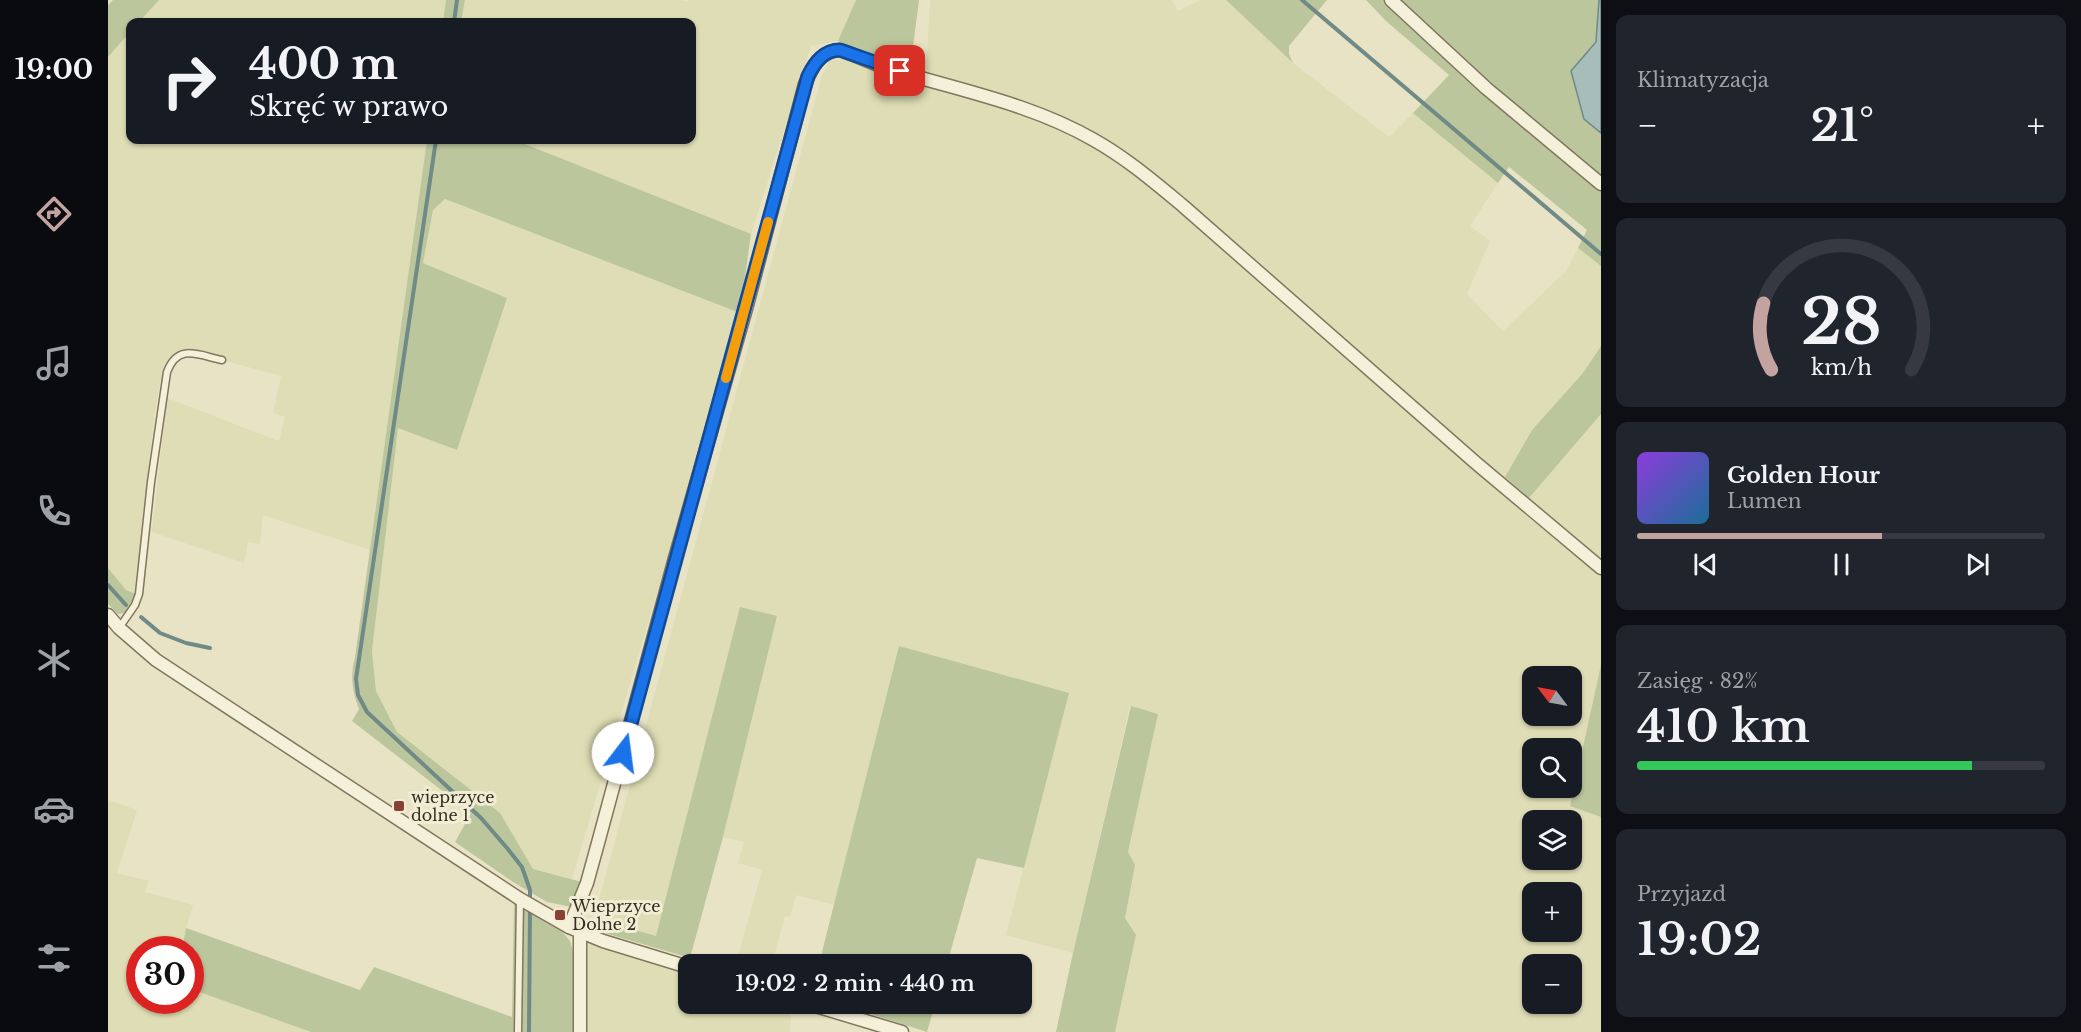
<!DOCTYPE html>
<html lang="pl">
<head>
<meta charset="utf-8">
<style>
	:root { --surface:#171b24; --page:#20242c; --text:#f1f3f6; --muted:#9ea1a6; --line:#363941; --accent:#c3a39f }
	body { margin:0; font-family:"Libre Baskerville",serif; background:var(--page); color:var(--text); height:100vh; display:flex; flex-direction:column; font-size:22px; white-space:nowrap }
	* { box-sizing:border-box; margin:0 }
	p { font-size:20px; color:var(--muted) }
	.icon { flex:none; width:33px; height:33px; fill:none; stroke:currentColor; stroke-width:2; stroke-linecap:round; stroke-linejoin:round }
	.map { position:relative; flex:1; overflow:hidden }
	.side { display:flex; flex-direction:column; gap:15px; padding:15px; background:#0d0f14; width:480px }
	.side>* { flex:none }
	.banner { position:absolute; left:18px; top:18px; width:570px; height:126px; border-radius:12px; box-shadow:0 2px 4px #0004; background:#171b24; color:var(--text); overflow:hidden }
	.needle { width:39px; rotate:302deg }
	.fabs { position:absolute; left:1414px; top:666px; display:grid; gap:12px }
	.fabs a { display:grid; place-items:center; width:60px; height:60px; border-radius:12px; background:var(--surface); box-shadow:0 2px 4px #0004; font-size:30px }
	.speed { position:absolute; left:18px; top:936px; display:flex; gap:12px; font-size:30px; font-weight:700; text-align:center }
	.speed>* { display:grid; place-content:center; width:78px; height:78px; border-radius:50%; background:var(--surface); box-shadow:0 2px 4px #0004; line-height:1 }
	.speed .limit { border:9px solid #d22; background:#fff; color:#111 }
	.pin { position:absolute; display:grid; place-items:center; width:51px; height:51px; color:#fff; margin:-26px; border-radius:12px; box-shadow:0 3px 9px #0006 }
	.me { position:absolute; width:66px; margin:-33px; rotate:15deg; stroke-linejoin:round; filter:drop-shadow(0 0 4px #0008) }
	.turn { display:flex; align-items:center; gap:21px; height:126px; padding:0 24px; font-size:27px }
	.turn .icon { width:78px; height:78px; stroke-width:2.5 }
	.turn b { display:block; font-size:42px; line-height:51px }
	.big { font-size:45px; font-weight:600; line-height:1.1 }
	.side .card { flex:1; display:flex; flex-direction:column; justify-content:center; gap:9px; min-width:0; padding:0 21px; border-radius:12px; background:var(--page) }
	.side .dial { align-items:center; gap:0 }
	.dial svg { height:156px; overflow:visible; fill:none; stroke:var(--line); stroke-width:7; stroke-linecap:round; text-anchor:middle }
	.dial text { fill:var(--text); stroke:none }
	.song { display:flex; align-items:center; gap:18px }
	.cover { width:72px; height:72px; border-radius:9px; background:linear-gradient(135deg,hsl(270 70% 55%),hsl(200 70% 35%)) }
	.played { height:6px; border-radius:3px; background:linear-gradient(90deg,var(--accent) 60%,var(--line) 60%) }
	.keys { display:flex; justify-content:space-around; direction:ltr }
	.heat { display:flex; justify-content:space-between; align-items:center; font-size:33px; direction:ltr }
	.charge { height:9px; border-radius:4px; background:linear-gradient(90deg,#34c759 82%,var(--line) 0) }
	.trip { position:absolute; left:570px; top:954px; width:354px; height:60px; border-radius:12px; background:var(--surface); box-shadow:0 2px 4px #0004; font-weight:600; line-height:60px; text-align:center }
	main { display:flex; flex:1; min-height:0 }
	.menu { display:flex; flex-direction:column; width:108px; justify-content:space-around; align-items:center; background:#090b0e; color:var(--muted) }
	.menu .icon { width:42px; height:42px }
	.menu .selected { color:var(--accent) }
	.menu b { font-size:27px; color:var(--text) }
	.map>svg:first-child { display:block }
	.farmland { fill:#deddb5; fill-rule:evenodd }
	.green { fill:#bbc69c }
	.water { fill:#a7bdba; stroke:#6f8a87; stroke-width:1.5 }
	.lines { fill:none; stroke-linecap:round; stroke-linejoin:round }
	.stream { stroke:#6f8a87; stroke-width:4 }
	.service-casing { stroke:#82765e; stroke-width:9 }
	.minor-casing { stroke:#82765e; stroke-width:15 }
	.service { stroke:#f5f0d9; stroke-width:6 }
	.minor { stroke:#f5f0d9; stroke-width:12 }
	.route-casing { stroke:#114b97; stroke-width:15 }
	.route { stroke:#1a73e8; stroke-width:10 }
	.slow { stroke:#f59e0b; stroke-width:10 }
	.poi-dot { fill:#8a4135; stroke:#f1edd5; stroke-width:2 }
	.labels { text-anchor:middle; stroke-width:6; stroke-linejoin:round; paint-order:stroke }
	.poi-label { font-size:16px; fill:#342d20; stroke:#f1edd5; text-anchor:start }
</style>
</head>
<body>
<main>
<nav class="menu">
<b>19:00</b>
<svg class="icon selected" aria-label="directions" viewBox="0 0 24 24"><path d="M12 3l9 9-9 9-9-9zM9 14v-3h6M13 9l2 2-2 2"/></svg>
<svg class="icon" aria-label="music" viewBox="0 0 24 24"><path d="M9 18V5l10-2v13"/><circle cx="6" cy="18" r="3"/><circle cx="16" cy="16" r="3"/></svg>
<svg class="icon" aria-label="phone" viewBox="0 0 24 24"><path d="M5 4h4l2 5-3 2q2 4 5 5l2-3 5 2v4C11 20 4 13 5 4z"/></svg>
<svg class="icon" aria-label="climate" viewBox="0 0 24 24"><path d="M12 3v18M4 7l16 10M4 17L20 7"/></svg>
<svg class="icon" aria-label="car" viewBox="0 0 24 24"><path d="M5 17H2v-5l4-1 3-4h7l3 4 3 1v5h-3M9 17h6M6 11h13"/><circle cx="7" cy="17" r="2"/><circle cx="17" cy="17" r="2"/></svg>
<svg class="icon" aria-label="filters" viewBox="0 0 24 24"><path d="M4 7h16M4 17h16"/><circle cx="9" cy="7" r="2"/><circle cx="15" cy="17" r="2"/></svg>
</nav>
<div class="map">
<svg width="1493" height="1032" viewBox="0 0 1493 1032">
	<rect width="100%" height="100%" fill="#e9e3c6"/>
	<g class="farmland">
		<path d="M51,0H338L335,22H31Z"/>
		<path d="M357,0H572L579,2L580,0H748L730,41L703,46L643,234L407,140H584V22H353Z"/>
		<path d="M822,0H1064L1070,11L1092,0H1118L1185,63L1281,137L1305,113L1390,183L1362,226L1382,241L1359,294L1395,331L1458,271L1470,248L1493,266V346L1475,373L1424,430L1397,477L1054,183L909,102L814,69L819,58Z"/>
		<path d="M22,32V140H319L262,550L155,515L152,544L140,542L136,563L44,532L59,398L171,441L177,417L165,413L173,376L114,360L101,356L93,351L81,348L72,350L62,357L55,367L47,412L35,513L28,594L18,590L0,568V57Z"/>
		<path d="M740,58L948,127L998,153L1039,184L1493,575V665L1462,806L1493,817V1032H1007L1028,935L1017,918L1027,866L1020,852L1050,714L1022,706L965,953L898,935L961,693L726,905L688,895L682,917L677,916L664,964H628L654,870L630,863L636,842L615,837L669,616L632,607L548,937L486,918L714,75L721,61ZM1425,676H1464V716H1425ZM1425,748H1464V788H1425ZM1425,820H1464V860H1425ZM1425,892H1464V932H1425ZM1425,964H1464V1004H1425Z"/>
		<path d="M337,199L632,313L464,879L425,869L392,814L289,732L268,691L264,651L290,427L349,450L399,298L315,263L325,210Z"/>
		<path d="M1493,414V560L1421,498Z"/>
		<path d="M0,800L29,810L9,873L41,881L37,892L85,905L78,928L74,949L32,950V1000H82L83,989L203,1032H0Z"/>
		<path d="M481,942L580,973V1004H680L683,1016L682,1032H476L477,947Z"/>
	</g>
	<g class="green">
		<path d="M5,0H51L31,22H22V32L0,57V5Z"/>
		<path d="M338,0H357L353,22H335Z"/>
		<path d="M748,0H811L803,62L795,65L730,41Z"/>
		<path d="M1118,0H1219L1181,46V54L1185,63Z"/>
		<path d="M1258,0H1493V266L1470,248L1479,230L1401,167L1390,183L1305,113L1341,75L1278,21Z"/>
		<path d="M319,140H407L643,234L632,313L337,199L325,210L315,263L399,298L349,450L290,428L264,651L268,691L289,732L392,813L425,869L474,882L464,907L439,902L405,882L347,842L363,813L244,721L251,709C244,690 242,676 247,657Z"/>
		<path d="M1493,346V414L1421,498L1397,477L1424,430L1475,373Z"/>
		<path d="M0,568L18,590L28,594L17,613L10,614L0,604Z"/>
		<path d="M632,607L669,616L615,837L582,958L483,929L486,918L548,936Z"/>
		<path d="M791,646L961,693L916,868L869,858L839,964H711Z"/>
		<path d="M1493,665V817L1462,806Z"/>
		<path d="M1023,706L1050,714L1020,852L1027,865L1017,918L1028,935L1007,1032H948L965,953Z"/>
		<path d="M406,900L452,929L462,941L466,955L465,1032H203L83,989L82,950H74L78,928L252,990L266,967L404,1017Z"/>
		<path d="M732,1004H827L819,1032Z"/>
	</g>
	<path class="water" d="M1491,0H1493V133L1476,119L1463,71L1488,42Z"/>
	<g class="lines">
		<g class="stream">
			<path d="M1194,0L1493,254"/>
			<path d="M346,22L349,0"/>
			<path d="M328,140L248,679L250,695L259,712L373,818L399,848L414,867L422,890V902"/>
			<path d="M0,585L18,605"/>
			<path d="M33,617L52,633L78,643L102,648"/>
			<path d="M421,1032L422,909"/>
		</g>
		<g class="service-casing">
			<g id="service">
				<path d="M11,628L27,605L31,594L43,482L59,372C70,343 90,355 114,360"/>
				<path d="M410,1032L412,899"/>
			</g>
		</g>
		<g class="minor-casing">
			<g id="minor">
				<path d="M1283,0L1378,88L1493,184"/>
				<path d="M0,615L11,628L48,660L412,899L461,927L495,941L580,967"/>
				<path d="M461,927L479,883L490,843L567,558L638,309L697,84C704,67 712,51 732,50C748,55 763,63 779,68C849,90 922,103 986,140C1018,158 1045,181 1074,205L1368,463L1493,568"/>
				<path d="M701,1004L794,1032"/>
				<path d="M472,1032V931"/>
			</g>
		</g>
		<use href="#service" class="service"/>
		<use href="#minor" class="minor"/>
	</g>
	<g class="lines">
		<g class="route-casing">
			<path id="route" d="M515,753L700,76C707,62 716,50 732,50L792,71"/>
		</g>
		<use href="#route" class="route"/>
		<path class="slow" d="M618,378L660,222"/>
	</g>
	<g class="poi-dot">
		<rect x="285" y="800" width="12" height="12" rx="3"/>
		<rect x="446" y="909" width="12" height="12" rx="3"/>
	</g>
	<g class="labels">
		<g class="poi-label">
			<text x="303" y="803">wieprzyce<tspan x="303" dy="18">dolne 1</tspan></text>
			<text x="464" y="912">Wieprzyce<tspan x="464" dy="18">Dolne 2</tspan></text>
		</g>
	</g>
</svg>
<div class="fabs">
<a><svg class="needle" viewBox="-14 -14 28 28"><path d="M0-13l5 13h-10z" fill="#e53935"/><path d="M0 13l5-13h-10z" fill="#9ea1a6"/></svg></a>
<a><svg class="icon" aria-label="search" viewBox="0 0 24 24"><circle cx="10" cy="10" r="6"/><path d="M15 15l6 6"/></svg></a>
<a><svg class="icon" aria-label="layers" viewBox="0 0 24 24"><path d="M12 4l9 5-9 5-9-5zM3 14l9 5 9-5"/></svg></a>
<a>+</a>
<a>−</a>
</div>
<div class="speed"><div class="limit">30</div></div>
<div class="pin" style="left:792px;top:71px;background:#d93025"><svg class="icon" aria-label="arrive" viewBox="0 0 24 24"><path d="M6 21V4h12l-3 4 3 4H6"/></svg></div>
<svg class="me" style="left:515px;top:753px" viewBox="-20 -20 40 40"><circle r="19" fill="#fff"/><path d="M0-13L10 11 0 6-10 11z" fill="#1a73e8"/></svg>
<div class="trip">19:02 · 2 min · 440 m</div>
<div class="banner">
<div class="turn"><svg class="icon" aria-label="right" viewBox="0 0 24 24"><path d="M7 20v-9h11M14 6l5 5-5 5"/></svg><div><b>400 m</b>Skręć w prawo</div></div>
</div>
</div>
<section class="side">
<div class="card"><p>Klimatyzacja</p>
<div class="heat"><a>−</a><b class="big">21°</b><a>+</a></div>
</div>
<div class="card dial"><svg viewBox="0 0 100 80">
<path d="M14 69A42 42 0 1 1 86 69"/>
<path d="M14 69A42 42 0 0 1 10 35" stroke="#c3a39f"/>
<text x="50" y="56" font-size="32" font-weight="700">28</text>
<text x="50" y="72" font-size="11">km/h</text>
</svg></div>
<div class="card">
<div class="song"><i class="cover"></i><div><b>Golden Hour</b><p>Lumen</p></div></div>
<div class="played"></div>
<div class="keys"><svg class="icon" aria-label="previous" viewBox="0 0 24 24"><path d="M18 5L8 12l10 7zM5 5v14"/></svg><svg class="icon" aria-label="pause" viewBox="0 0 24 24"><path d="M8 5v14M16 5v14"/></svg><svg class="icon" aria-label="next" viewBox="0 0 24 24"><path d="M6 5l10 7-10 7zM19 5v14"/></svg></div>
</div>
<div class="card"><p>Zasięg · 82%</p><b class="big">410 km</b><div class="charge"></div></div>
<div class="card"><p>Przyjazd</p><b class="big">19:02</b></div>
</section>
</main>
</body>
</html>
